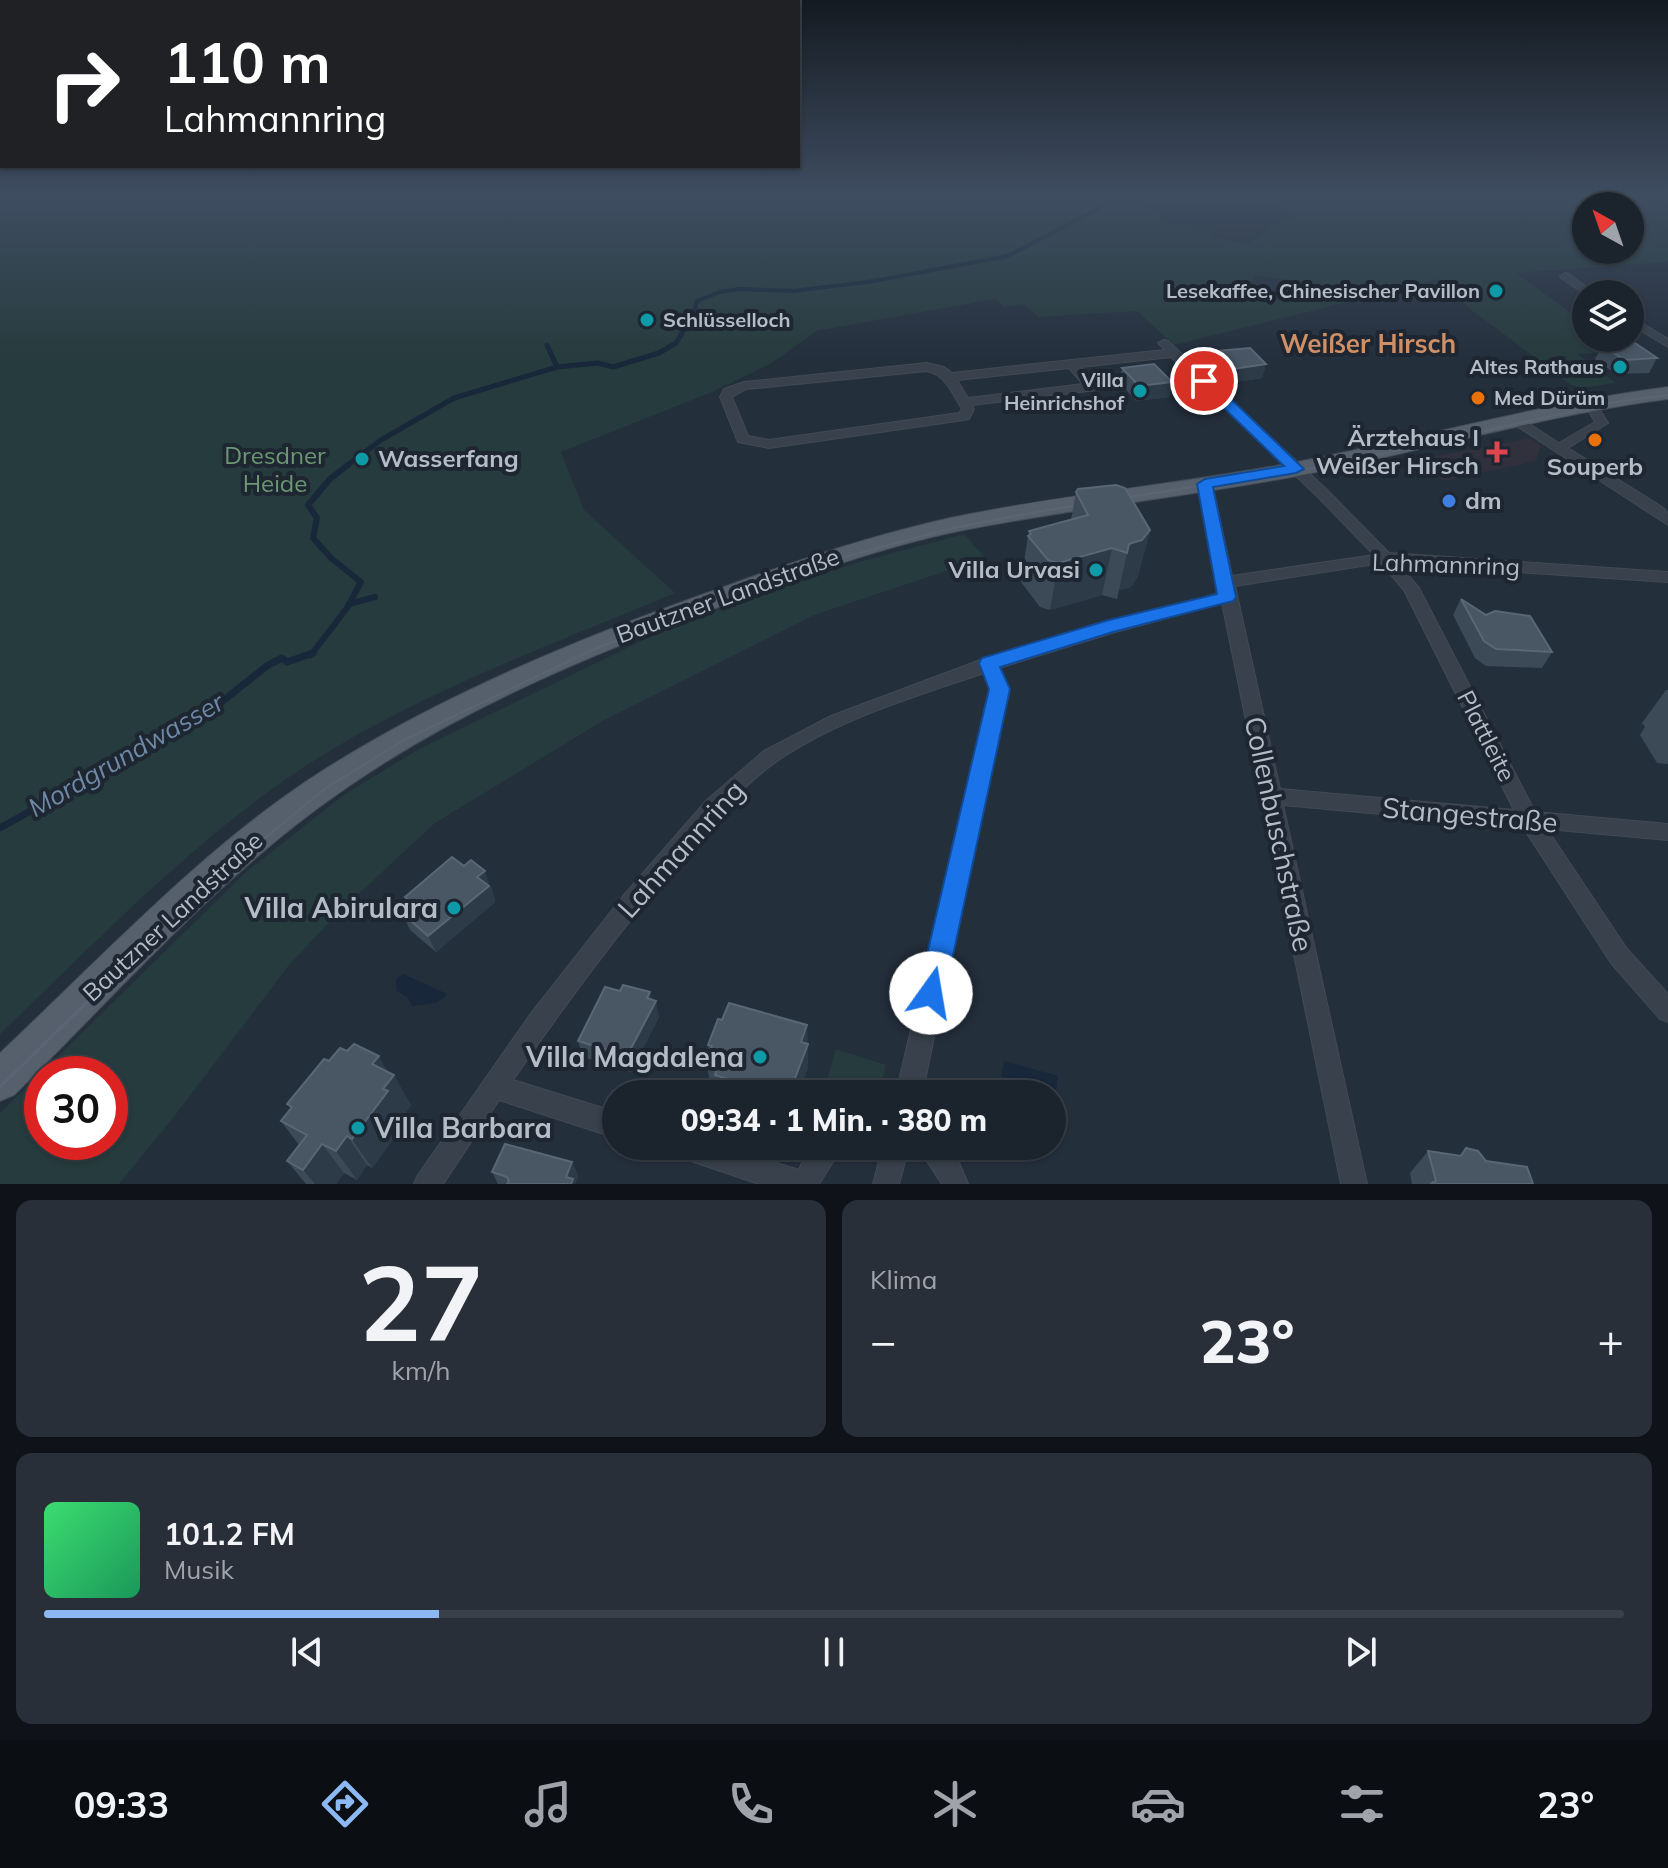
<!DOCTYPE html>
<html lang="de">
<head>
<meta charset="utf-8">
<style>
	:root { --surface:#1b232d; --page:#282f39; --text:#f1f3f6; --muted:#a0a4aa; --line:#394049; --accent:#8cb9f4 }
	body { margin:0; font-family:Mulish,sans-serif; background:var(--page); color:var(--text); height:100vh; display:flex; flex-direction:column; font-size:30px; white-space:nowrap }
	* { box-sizing:border-box; margin:0 }
	p { font-size:26px; color:var(--muted) }
	.icon { flex:none; width:44px; height:44px; fill:none; stroke:currentColor; stroke-width:2; stroke-linecap:round; stroke-linejoin:round }
	.map { position:relative; height:1184px; overflow:hidden }
	.sheet { display:flex; flex-direction:column; gap:16px; padding:16px; background:#0f1319; flex:1 }
	.sheet>* { flex:none }
	.hud { position:absolute; left:0px; top:0px; width:800px; height:168px; box-shadow:0 2px 6px #0004,0 0 0 2px var(--line); background:#202124; color:#fff; overflow:hidden }
	.needle { width:52px; rotate:320deg }
	.controls { position:absolute; left:1572px; top:192px; display:grid; gap:16px }
	.controls a { display:grid; place-items:center; width:72px; height:72px; border-radius:50%; background:var(--surface); box-shadow:0 2px 6px #0004,0 0 0 2px var(--line); font-size:40px }
	.speed { position:absolute; left:24px; top:1056px; display:flex; gap:16px; font-size:40px; font-weight:700; text-align:center }
	.speed>* { display:grid; place-content:center; width:104px; height:104px; border-radius:50%; background:var(--surface); box-shadow:0 2px 6px #0004,0 0 0 2px var(--line); line-height:1 }
	.speed .limit { border:12px solid #d22; background:#fff; color:#111 }
	.pin { position:absolute; display:grid; place-items:center; width:68px; height:68px; color:#fff; margin:-34px; border:4px solid #fff; border-radius:50%; box-shadow:0 2px 8px #0007 }
	.me { position:absolute; width:88px; margin:-44px; rotate:13deg; stroke-linejoin:round; filter:drop-shadow(0 0 6px #0008) }
	.turn { display:flex; align-items:center; gap:28px; height:168px; padding:0 32px; font-size:36px }
	.turn .icon { width:104px; height:104px; stroke-width:2.5 }
	.turn b { display:block; font-size:56px; line-height:68px }
	.big { font-size:60px; font-weight:800; line-height:1.1 }
	.sheet .card { flex:1; display:flex; flex-direction:column; justify-content:center; gap:12px; min-width:0; padding:0 28px; border-radius:16px; background:var(--page) }
	.sheet .dial { align-items:center; gap:0 }
	.dial b { font-size:104px; line-height:1 }
	.song { display:flex; align-items:center; gap:24px }
	.cover { width:96px; height:96px; border-radius:12px; background:linear-gradient(135deg,hsl(140 70% 55%),hsl(150 70% 35%)) }
	.played { height:8px; border-radius:4px; background:linear-gradient(90deg,var(--accent) 25%,var(--line) 25%) }
	.keys { display:flex; justify-content:space-around; direction:ltr }
	.heat { display:flex; justify-content:space-between; align-items:center; font-size:44px; direction:ltr }
	.sheet .tiles { flex:1; display:grid; gap:16px; grid-template-columns:1fr 1fr }
	.card:last-child { grid-column:span 2 }
	.trip { position:absolute; left:602px; top:1080px; width:464px; height:80px; border-radius:40px; background:var(--surface); box-shadow:0 2px 6px #0004,0 0 0 2px var(--line); font-weight:800; line-height:80px; text-align:center }
	.tab-bar { display:flex; height:128px; justify-content:space-around; align-items:center; background:#0b0e12; color:var(--muted) }
	.tab-bar .icon { width:56px; height:56px }
	.tab-bar .selected { color:var(--accent) }
	.tab-bar b { font-size:36px; color:var(--text) }
	.map>svg:first-child { display:block }
	.medical { fill:#31303d }
	.green { fill:#263b3d; fill-rule:evenodd }
	.water { fill:#182739 }
	.lines { fill:none; stroke-linecap:round; stroke-linejoin:round }
	.stream-far3 { stroke:#182739; stroke-width:4 }
	.stream-far2 { stroke:#182739; stroke-width:5 }
	.stream-far1 { stroke:#182739; stroke-width:6 }
	.stream { stroke:#182739; stroke-width:7 }
	.street-casing { stroke:#414a55; stroke-width:2 }
	.primary-casing { stroke:#414a55; stroke-width:2 }
	.street { fill:#38414c; fill-rule:evenodd }
	.primary { fill:#56606c; fill-rule:evenodd }
	.tram-far1 { stroke:#5a6573; stroke-width:2 }
	.tram { stroke:#5a6573; stroke-width:3 }
	.wall { fill:#3c4a58 }
	.shaded-wall { fill:#2d3a48 }
	.building { fill:#495664; stroke:#596674; stroke-width:2 }
	.route { fill:#1a73e8; stroke:#114b97; stroke-width:2 }
	.culture-dot { fill:#0f9aa8; stroke:#1d2631; stroke-width:3 }
	.food-dot { fill:#e8710a; stroke:#1d2631; stroke-width:3 }
	.health-dot { fill:#e0444e; stroke:#1d2631; stroke-width:3 }
	.shop-dot { fill:#3f7fe0; stroke:#1d2631; stroke-width:3 }
	.labels { text-anchor:middle; stroke-width:8; stroke-linejoin:round; paint-order:stroke }
	.far-poi-label { font-size:20px; font-weight:bold; fill:#b3bcc7; stroke:#1d2631; text-anchor:end }
	.poi-label { font-size:24px; font-weight:bold; fill:#b3bcc7; stroke:#1d2631; text-anchor:end }
	.park-label { font-size:24px; fill:#6b9773; stroke:#1d2631 }
	.street-label { font-size:24px; fill:#b3bcc7; stroke:#1d2631 }
	.far-district-label { font-size:26px; font-weight:bold; fill:#d08f65; stroke:#1d2631 }
	.water-label { font-size:26px; font-style:italic; fill:#6e88a5; stroke:#1d2631 }
	.near-street-label { font-size:28px; fill:#b3bcc7; stroke:#1d2631 }
	.near-poi-label { font-size:28px; font-weight:bold; fill:#b3bcc7; stroke:#1d2631; text-anchor:end }
</style>
</head>
<body>
<div class="map">
<svg width="1668" height="1184" viewBox="0 0 1668 1184">
	<rect width="100%" height="100%" fill="#242f3c"/>
	<path class="medical" d="M1530,438L1541,445L1536,461L1443,481L1415,460Z"/>
	<g class="green">
		<path d="M0,195H1167L1154,199L1150,206L1162,212L1160,220C1174,234 1194,223 1211,231L1210,235L1245,245C1263,236 1276,219 1295,217C1287,203 1246,199 1230,195H1668V262L1516,273L1586,324V338H1605L1623,351L1577,354L1616,383L1581,388L1571,385L1469,308L1440,279L1174,345L1137,311L1038,317L1025,305L1004,307L995,299L816,331L772,363L712,392L561,452L584,510L675,593C549,646 415,694 301,769C190,843 96,942 0,1034ZM1586,206H1630V250H1586ZM1255,275L1308,283H1309L1291,301L1245,297Z"/>
		<path d="M964,534L985,558L814,615L604,720L435,823L338,913L289,965L173,1118L119,1184H0V1113L246,872L345,794L419,749L658,633L708,613L859,562ZM42,1074H110V1142H42Z"/>
		<path d="M836,1049L886,1065L878,1094H823Z"/>
	</g>
	<g class="water">
		<path d="M403,974L445,993L446,996L436,1003L412,1006L407,997L397,991L396,979Z"/>
		<path d="M1004,1061L1058,1076L1056,1091L1001,1076Z"/>
	</g>
	<g class="lines">
		<path class="stream-far3" d="M692,317L697,301L720,292L740,289L793,291L874,281L1008,256L1098,209L1107,195"/>
		<g class="stream-far2">
			<path d="M547,345L557,367"/>
			<path d="M345,467L381,440L454,398L557,367L598,363L613,367L659,353L676,343L693,315"/>
		</g>
		<g class="stream-far1">
			<path d="M349,604L375,597"/>
			<path d="M311,655L347,608L361,582L331,558L313,538L317,518L308,505L330,479L348,465"/>
		</g>
		<path class="stream" d="M0,828L214,708L268,665L282,658L287,662L313,653"/>
		<g class="street-casing">
			<g id="street">
				<path d="M1565,273L1569,274L1596,294L1586,295L1561,278L1560,276Z"/>
				<path d="M1630,316L1668,339V347L1630,324Z"/>
				<path d="M1164,340L1168,341L1327,490L1389,553L1668,572V582L1398,564L1419,588L1535,812L1668,824V840L1547,829L1627,949L1668,994V1022L1660,1019L1611,963L1523,827L1283,805L1367,1184H1341L1222,603L1112,633L999,668L1008,689L922,1094H896L990,689L984,673C914,697 838,719 777,761C735,791 703,831 671,870C615,937 563,1007 513,1080L616,1112V1138L499,1100L443,1184H414L418,1175L532,1012L624,895L707,800L764,751L831,716L983,659L1220,593L1198,484L1200,481L1205,480L1212,484L1232,576L1374,555L1317,496L1171,357L1081,367L1098,387L1096,390L972,405L974,409L969,419L964,420L769,448L738,442L720,397L724,389L744,382L927,363L944,367L952,373L1165,350L1158,343ZM1069,368L1083,384L968,398L957,380ZM927,371C946,375 952,393 962,409L959,413L769,440L748,436L732,397L746,389ZM1381,563L1404,590L1514,810L1280,789L1235,586Z"/>
				<path d="M1591,401L1595,402L1608,423L1568,448L1662,507L1668,513V525L1509,421L1510,418H1520L1559,443L1595,422L1585,405Z"/>
				<path d="M669,1146H723L799,1170L805,1156L813,1146H843L819,1184H759L673,1155Z"/>
				<path d="M883,1146H909L899,1184H873Z"/>
				<path d="M917,1146H947L957,1158L968,1184H942Z"/>
			</g>
		</g>
		<g class="primary-casing">
			<path id="primary" d="M1668,387V399C1543,415 1421,452 1297,476C1184,497 1070,509 959,531C885,546 808,574 738,600C601,650 459,708 339,793C220,875 117,994 14,1095L0,1101V1053C99,960 205,846 319,773C443,694 582,637 721,588C795,561 873,535 950,518C1065,494 1182,484 1297,462C1421,438 1543,403 1668,387Z"/>
		</g>
		<use href="#street" class="street"/>
		<use href="#primary" class="primary"/>
		<path class="tram-far1" d="M200,891L326,788L404,740L590,651L741,591L844,557L949,529L1036,512L1337,464L1615,402L1668,395"/>
		<path class="tram" d="M0,1087L203,889"/>
	</g>
	<g class="wall">
		<path d="M1603,345L1657,358L1649,373L1616,374L1595,359Z"/>
		<path d="M1216,351L1266,364L1262,378L1229,383L1212,365Z"/>
		<path d="M1122,368L1172,382L1169,397L1136,401L1119,382Z"/>
		<path d="M1076,492L1150,530L1138,576L1131,587L1119,590L1117,599L1102,595L1050,610L1040,607L1021,582L1028,536L1029,531L1071,520Z"/>
		<path d="M1461,599L1486,615L1552,652L1542,668L1486,666L1475,658L1453,615Z"/>
		<path d="M1666,690H1668V764L1657,763L1640,735L1645,727L1642,723Z"/>
		<path d="M491,887L495,902L436,952L410,930L402,913L409,907L405,897Z"/>
		<path d="M651,1000L659,1017L631,1072L583,1057L578,1041Z"/>
		<path d="M807,1025L808,1067L798,1094H717L716,1085L710,1083L706,1060L709,1053L708,1045Z"/>
		<path d="M329,1061L388,1072L411,1105L403,1116L406,1121L372,1168L367,1165L357,1180L344,1173L336,1184H306L287,1161L299,1145L281,1121L291,1109L287,1104Z"/>
		<path d="M1466,1148L1486,1161L1533,1184H1412L1410,1173L1428,1151L1459,1156Z"/>
		<path d="M572,1162L578,1176L575,1184H498L492,1172Z"/>
	</g>
	<g class="shaded-wall">
		<path d="M1266,364L1262,378L1229,383L1233,369Z"/>
		<path d="M1172,382L1169,397L1136,401L1139,386Z"/>
		<path d="M1150,530L1138,576L1131,587L1119,590L1129,544Z"/>
		<path d="M1112,548L1102,595L1050,610L1058,563Z"/>
		<path d="M485,871L495,902L436,952L428,936L477,877Z"/>
		<path d="M650,992L653,1007L656,1001L659,1017L631,1072L627,1056Z"/>
		<path d="M807,1025L808,1067L798,1094H789L801,1042Z"/>
		<path d="M379,1056L391,1078L394,1075L411,1105L403,1116L406,1121L372,1168L352,1139L383,1089L372,1064Z"/>
		<path d="M347,1136L367,1165L357,1180L336,1151Z"/>
		<path d="M322,1144L344,1173L336,1184H315L303,1170Z"/>
		<path d="M572,1162L578,1176L575,1184H569L566,1177Z"/>
	</g>
	<g class="building">
		<path d="M1635,343L1657,358L1624,360L1603,345Z"/>
		<path d="M1250,348L1266,364L1233,369L1216,351Z"/>
		<path d="M1154,364L1172,382L1139,386L1122,368Z"/>
		<path d="M1116,485L1125,488L1150,530L1142,540L1129,544L1127,553L1112,548L1058,563L1048,560L1028,536L1031,534L1029,531L1088,515L1076,492L1078,489Z"/>
		<path d="M1461,599L1486,615L1495,611L1530,616L1552,652L1496,649L1484,641Z"/>
		<path d="M452,857L464,866L471,860L485,871L477,877L489,886L428,936L402,913L413,904L405,897Z"/>
		<path d="M623,985L650,992L647,998L656,1001L627,1056L578,1041L605,987L620,991Z"/>
		<path d="M729,1003L807,1025L801,1042L808,1044L789,1094H774L715,1075L719,1064L706,1060L712,1046L708,1045L718,1019L722,1020Z"/>
		<path d="M354,1044L379,1056L372,1064L394,1075L383,1089L388,1091L352,1139L347,1136L336,1151L322,1144L303,1170L287,1161L307,1135L281,1121L292,1107L287,1104L324,1059L329,1061L340,1048L347,1051Z"/>
		<path d="M505,1144L572,1162L566,1177L573,1179L571,1184H507L509,1181L507,1177L492,1172Z"/>
		<path d="M1466,1148L1478,1151L1486,1161L1527,1167L1533,1184H1430L1436,1181L1428,1151L1461,1156Z"/>
	</g>
	<linearGradient id="sky" x2="0" y2="1"><stop stop-color="#141a21"/><stop offset="0.54" stop-color="#3f4d61"/><stop offset="1" stop-color="#3f4d61" stop-opacity="0"/></linearGradient>
	<rect width="1668" height="361" fill="url(#sky)"/>
	<path class="route" d="M1204,376L1209,378L1304,469L1296,473L1213,487L1236,597L1233,601L1113,632L1000,667L1010,689L945,993L941,1001L931,1005L922,1001L918,993L989,689L979,663L982,658L1109,620L1217,594L1197,484L1205,479L1284,466L1199,384L1197,381Z"/>
	<g class="culture-dot">
		<circle cx="1496" cy="291" r="8"/>
		<circle cx="647" cy="320" r="8"/>
		<circle cx="1620" cy="367" r="8"/>
		<circle cx="1140" cy="391" r="8"/>
		<circle cx="362" cy="459" r="8"/>
		<circle cx="1096" cy="570" r="8"/>
		<circle cx="454" cy="908" r="8"/>
		<circle cx="760" cy="1057" r="8"/>
		<circle cx="358" cy="1128" r="8"/>
	</g>
	<g class="food-dot">
		<circle cx="1478" cy="398" r="8"/>
		<circle cx="1595" cy="440" r="8"/>
	</g>
	<path class="health-dot" d="M1493 440h8v8h8v8h-8v8h-8v-8h-8v-8h8z"/>
	<circle class="shop-dot" cx="1449" cy="501" r="8"/>
	<g class="labels">
		<g class="far-poi-label">
			<text x="1480" y="298">Lesekaffee, Chinesischer Pavillon</text>
			<text x="663" y="327" text-anchor="start">Schlüsselloch</text>
			<text x="1604" y="374">Altes Rathaus</text>
			<text x="1124" y="387">Villa<tspan x="1124" dy="23">Heinrichshof</tspan></text>
			<text x="1494" y="405" text-anchor="start">Med Dürüm</text>
		</g>
		<g class="poi-label">
			<text x="1479" y="446">Ärztehaus I<tspan x="1479" dy="28">Weißer Hirsch</tspan></text>
			<text x="378" y="467" text-anchor="start">Wasserfang</text>
			<text x="1595" y="475" text-anchor="middle">Souperb</text>
			<text x="1465" y="509" text-anchor="start">dm</text>
			<text x="1080" y="578">Villa Urvasi</text>
		</g>
		<g class="park-label">
			<text x="275" y="464">Dresdner<tspan x="275" dy="28">Heide</tspan></text>
		</g>
		<g class="street-label">
			<text transform="translate(1446 565) rotate(2)" y="8">Lahmannring</text>
			<text transform="translate(728 596) rotate(-20)" y="8">Bautzner Landstraße</text>
			<text transform="translate(1486 736) rotate(63)" y="8">Plattleite</text>
			<text transform="translate(173 917) rotate(-43)" y="8">Bautzner Landstraße</text>
		</g>
		<g class="far-district-label">
			<text x="1368" y="353">Weißer Hirsch</text>
		</g>
		<g class="water-label">
			<text transform="translate(126 755) rotate(-30)" y="9">Mordgrundwasser</text>
		</g>
		<g class="near-street-label">
			<text transform="translate(1470 815) rotate(5)" y="10">Stangestraße</text>
			<text transform="translate(1279 834) rotate(78)" y="10">Collenbuschstraße</text>
			<text transform="translate(681 849) rotate(-48)" y="10">Lahmannring</text>
		</g>
		<g class="near-poi-label">
			<text x="438" y="918">Villa Abirulara</text>
			<text x="744" y="1067">Villa Magdalena</text>
			<text x="374" y="1138" text-anchor="start">Villa Barbara</text>
		</g>
	</g>
</svg>
<div class="controls">
<a><svg class="needle" viewBox="-14 -14 28 28"><path d="M0-13l5 13h-10z" fill="#e53935"/><path d="M0 13l5-13h-10z" fill="#a0a4aa"/></svg></a>
<a><svg class="icon" aria-label="layers" viewBox="0 0 24 24"><path d="M12 4l9 5-9 5-9-5zM3 14l9 5 9-5"/></svg></a>
</div>
<div class="speed"><div class="limit">30</div></div>
<div class="pin" style="left:1204px;top:381px;background:#d93025"><svg class="icon" aria-label="arrive" viewBox="0 0 24 24"><path d="M6 21V4h12l-3 4 3 4H6"/></svg></div>
<svg class="me" style="left:931px;top:993px" viewBox="-20 -20 40 40"><circle r="19" fill="#fff"/><path d="M0-13L10 11 0 6-10 11z" fill="#1a73e8"/></svg>
<div class="trip">09:34 · 1 Min. · 380 m</div>
<div class="hud">
<div class="turn"><svg class="icon" aria-label="right" viewBox="0 0 24 24"><path d="M7 20v-9h11M14 6l5 5-5 5"/></svg><div><b>110 m</b>Lahmannring</div></div>
</div>
</div>
<section class="sheet">
<div class="tiles">
<div class="card dial"><b>27</b><p>km/h</p></div>
<div class="card"><p>Klima</p>
<div class="heat"><a>−</a><b class="big">23°</b><a>+</a></div>
</div>
<div class="card">
<div class="song"><i class="cover"></i><div><b>101.2 FM</b><p>Musik</p></div></div>
<div class="played"></div>
<div class="keys"><svg class="icon" aria-label="previous" viewBox="0 0 24 24"><path d="M18 5L8 12l10 7zM5 5v14"/></svg><svg class="icon" aria-label="pause" viewBox="0 0 24 24"><path d="M8 5v14M16 5v14"/></svg><svg class="icon" aria-label="next" viewBox="0 0 24 24"><path d="M6 5l10 7-10 7zM19 5v14"/></svg></div>
</div>
</div>
</section>
<nav class="tab-bar">
<b>09:33</b>
<svg class="icon selected" aria-label="directions" viewBox="0 0 24 24"><path d="M12 3l9 9-9 9-9-9zM9 14v-3h6M13 9l2 2-2 2"/></svg>
<svg class="icon" aria-label="music" viewBox="0 0 24 24"><path d="M9 18V5l10-2v13"/><circle cx="6" cy="18" r="3"/><circle cx="16" cy="16" r="3"/></svg>
<svg class="icon" aria-label="phone" viewBox="0 0 24 24"><path d="M5 4h4l2 5-3 2q2 4 5 5l2-3 5 2v4C11 20 4 13 5 4z"/></svg>
<svg class="icon" aria-label="climate" viewBox="0 0 24 24"><path d="M12 3v18M4 7l16 10M4 17L20 7"/></svg>
<svg class="icon" aria-label="car" viewBox="0 0 24 24"><path d="M5 17H2v-5l4-1 3-4h7l3 4 3 1v5h-3M9 17h6M6 11h13"/><circle cx="7" cy="17" r="2"/><circle cx="17" cy="17" r="2"/></svg>
<svg class="icon" aria-label="filters" viewBox="0 0 24 24"><path d="M4 7h16M4 17h16"/><circle cx="9" cy="7" r="2"/><circle cx="15" cy="17" r="2"/></svg>
<b>23°</b>
</nav>
</body>
</html>
